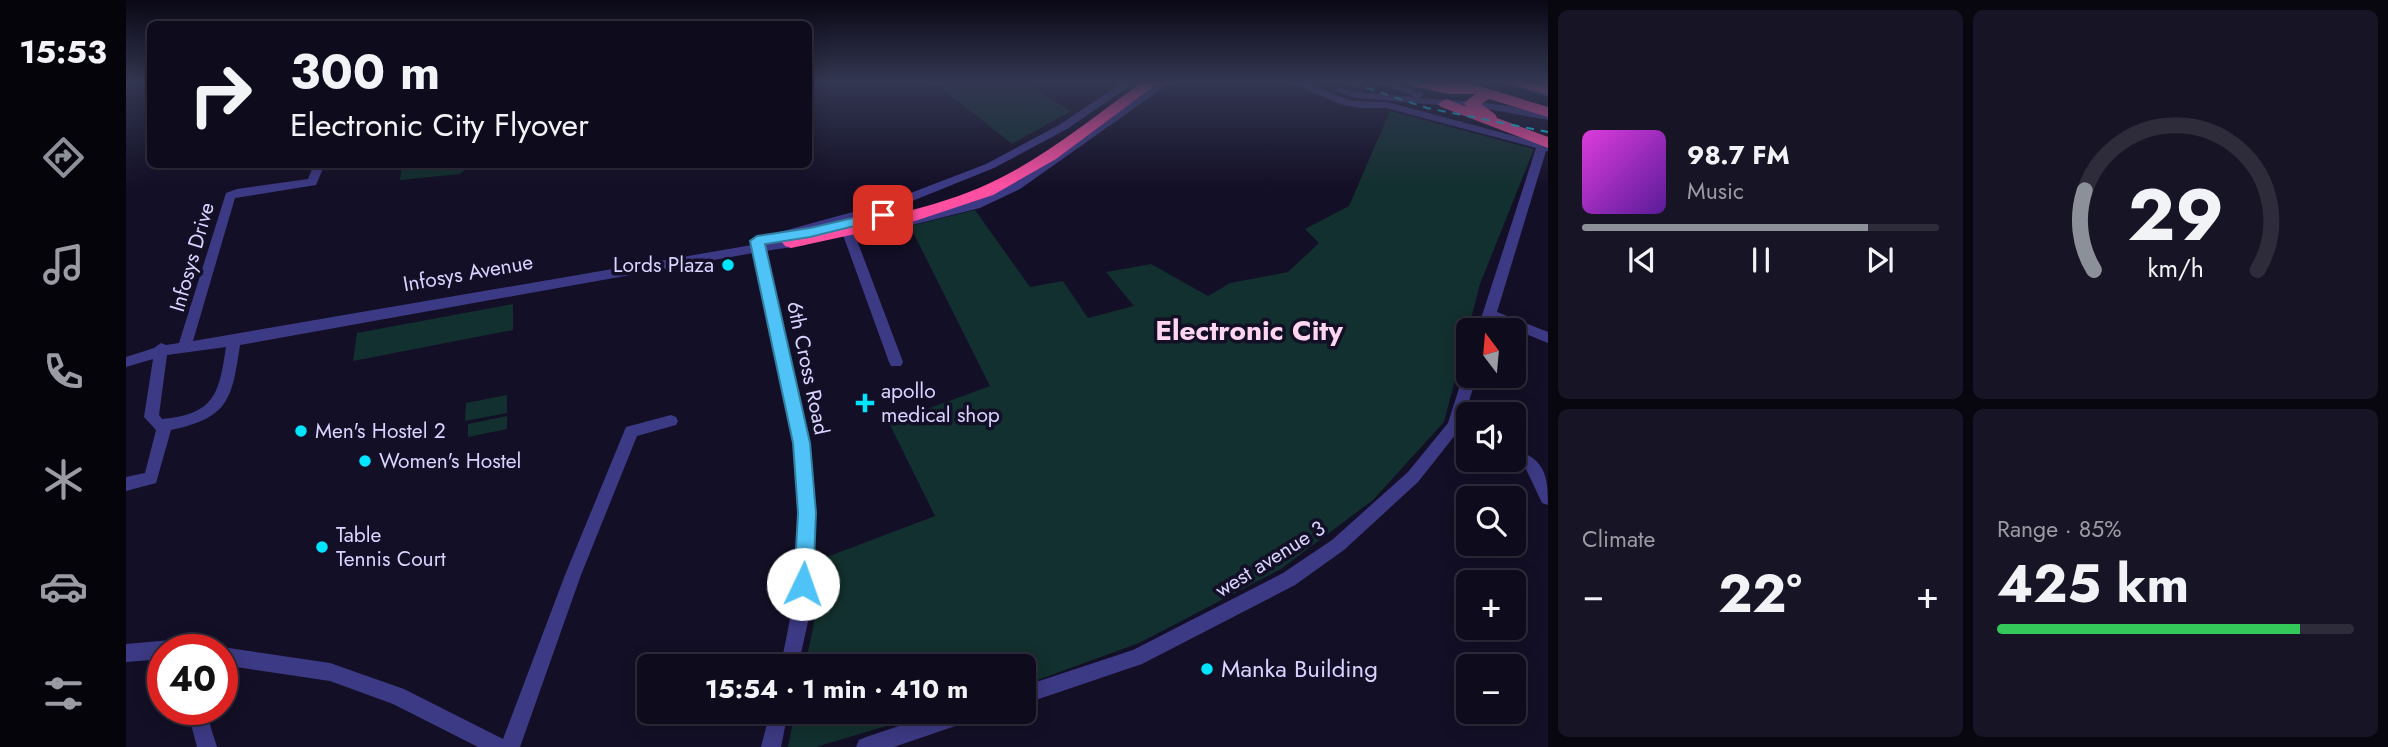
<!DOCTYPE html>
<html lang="en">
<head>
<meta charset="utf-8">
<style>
	:root { --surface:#0e0b1c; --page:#171425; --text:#f1f3f6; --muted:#9b9ba3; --line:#2e2b3b; --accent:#8c9099 }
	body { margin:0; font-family:Jost,sans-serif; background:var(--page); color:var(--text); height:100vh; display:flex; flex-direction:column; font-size:26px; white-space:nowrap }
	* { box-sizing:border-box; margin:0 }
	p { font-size:23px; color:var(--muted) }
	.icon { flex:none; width:38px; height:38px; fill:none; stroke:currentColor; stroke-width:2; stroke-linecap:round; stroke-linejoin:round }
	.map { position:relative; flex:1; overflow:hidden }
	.side { display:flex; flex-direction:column; gap:10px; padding:10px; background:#08060f; width:840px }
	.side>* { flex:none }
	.guide { position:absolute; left:21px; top:21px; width:665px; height:147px; border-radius:10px; box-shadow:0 4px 18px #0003,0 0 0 2px var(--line); background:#0e0b1c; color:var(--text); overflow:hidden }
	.needle { width:46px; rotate:344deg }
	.buttons { position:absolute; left:1330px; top:318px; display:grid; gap:14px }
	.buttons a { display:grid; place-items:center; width:70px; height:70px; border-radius:10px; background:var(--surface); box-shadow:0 4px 18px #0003,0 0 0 2px var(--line); font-size:35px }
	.speed { position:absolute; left:21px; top:634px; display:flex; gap:14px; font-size:35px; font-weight:700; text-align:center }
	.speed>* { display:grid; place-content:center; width:91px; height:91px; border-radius:50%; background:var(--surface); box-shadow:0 4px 18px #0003,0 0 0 2px var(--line); line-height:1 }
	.speed .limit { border:10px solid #d22; background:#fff; color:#111 }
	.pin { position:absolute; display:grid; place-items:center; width:60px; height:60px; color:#fff; margin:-30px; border-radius:14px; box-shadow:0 4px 10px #0006 }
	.me { position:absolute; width:77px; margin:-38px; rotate:3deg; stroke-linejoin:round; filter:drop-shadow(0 0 5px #0008) }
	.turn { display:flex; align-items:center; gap:24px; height:147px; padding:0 28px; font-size:32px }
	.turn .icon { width:91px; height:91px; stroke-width:2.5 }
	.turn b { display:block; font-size:49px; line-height:60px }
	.big { font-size:52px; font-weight:700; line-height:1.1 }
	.side .tile { flex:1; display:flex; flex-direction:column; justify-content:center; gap:10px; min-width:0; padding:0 24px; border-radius:10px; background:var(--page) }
	.side .dial { align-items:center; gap:0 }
	.dial svg { height:182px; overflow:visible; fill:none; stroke:var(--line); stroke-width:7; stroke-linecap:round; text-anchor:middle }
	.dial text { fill:var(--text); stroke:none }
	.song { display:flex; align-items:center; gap:21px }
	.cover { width:84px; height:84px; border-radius:10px; background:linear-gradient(135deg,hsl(300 70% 55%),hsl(270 70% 35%)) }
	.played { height:7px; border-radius:4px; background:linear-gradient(90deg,var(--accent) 80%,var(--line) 80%) }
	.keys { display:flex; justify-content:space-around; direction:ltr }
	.heat { display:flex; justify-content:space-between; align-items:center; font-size:38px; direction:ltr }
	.charge { height:10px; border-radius:5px; background:linear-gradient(90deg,#34c759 85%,var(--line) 0) }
	.side .tiles { flex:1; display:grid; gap:10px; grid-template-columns:repeat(2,1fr) }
	.trip { position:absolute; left:511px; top:654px; width:399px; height:70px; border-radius:10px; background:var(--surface); box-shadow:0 4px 18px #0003,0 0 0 2px var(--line); font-weight:700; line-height:70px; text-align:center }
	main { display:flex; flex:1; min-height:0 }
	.menu { display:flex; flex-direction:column; width:126px; justify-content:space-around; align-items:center; background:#06040b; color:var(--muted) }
	.menu .icon { width:49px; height:49px }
	.menu .active { color:var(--accent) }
	.menu b { font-size:32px; color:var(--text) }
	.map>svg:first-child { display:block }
	.green { fill:#12302f }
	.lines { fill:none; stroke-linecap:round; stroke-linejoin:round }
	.minor { fill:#3d3a85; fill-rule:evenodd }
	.highway { fill:#ff4fa3; fill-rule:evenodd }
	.rail { stroke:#00e5ff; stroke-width:2; stroke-dasharray:8 7; stroke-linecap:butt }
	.route { fill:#4fc3f7; stroke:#337fa1; stroke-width:2 }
	.poi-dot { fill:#00e5ff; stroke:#130f26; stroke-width:2.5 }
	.labels { text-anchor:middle; stroke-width:7; stroke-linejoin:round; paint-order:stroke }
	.street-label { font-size:21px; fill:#d9d4ff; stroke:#130f26 }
	.poi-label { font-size:21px; fill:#d9d4ff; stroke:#130f26; text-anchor:start }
	.near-poi-label { font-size:24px; fill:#d9d4ff; stroke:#130f26; text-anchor:start }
	.district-label { font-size:28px; font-weight:bold; fill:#ffd6f0; stroke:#130f26 }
</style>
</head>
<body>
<main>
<nav class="menu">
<b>15:53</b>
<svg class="icon active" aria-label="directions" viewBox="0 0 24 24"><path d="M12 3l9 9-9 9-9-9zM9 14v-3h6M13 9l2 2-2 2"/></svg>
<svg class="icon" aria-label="music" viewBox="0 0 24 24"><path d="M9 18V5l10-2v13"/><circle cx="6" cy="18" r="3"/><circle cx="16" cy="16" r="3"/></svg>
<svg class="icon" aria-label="phone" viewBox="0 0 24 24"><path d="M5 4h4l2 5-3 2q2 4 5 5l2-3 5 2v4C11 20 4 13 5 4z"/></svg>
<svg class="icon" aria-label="climate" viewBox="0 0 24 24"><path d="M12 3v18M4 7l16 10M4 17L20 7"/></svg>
<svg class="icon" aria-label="car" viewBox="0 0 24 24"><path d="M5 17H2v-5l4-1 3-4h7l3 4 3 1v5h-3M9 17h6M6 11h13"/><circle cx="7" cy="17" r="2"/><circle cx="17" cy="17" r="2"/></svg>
<svg class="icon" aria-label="filters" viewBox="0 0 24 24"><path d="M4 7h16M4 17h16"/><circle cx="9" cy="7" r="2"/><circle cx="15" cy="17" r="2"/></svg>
</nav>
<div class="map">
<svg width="1422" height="747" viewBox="0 0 1422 747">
	<rect width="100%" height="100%" fill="#130f26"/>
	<g class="green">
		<path d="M809,83H898L945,111L886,144Z"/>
		<path d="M1264,111L1408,149L1354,284L1318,422L1247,500L1155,569L1013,643L898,685V667H679L698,573V558L809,516L763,423L864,386L784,226L849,210L904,287L937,281L962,318L1008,306L980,272L1025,264L1082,296L1104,283L1162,272L1193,243L1179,229L1223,206Z"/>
		<path d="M276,165V164L344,165L334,174L274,180Z"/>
		<path d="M387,304V330L227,361L231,333Z"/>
		<path d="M381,395V413L339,421L340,403Z"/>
		<path d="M381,416V429L342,437V424Z"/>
		<path d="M669,712H807L690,747H662Z"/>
	</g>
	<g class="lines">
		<g class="minor">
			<path d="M996,83H1008L941,129L868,168L764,210L654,240L648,236L650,233L756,204L860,164L933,125Z"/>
			<path d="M1033,83H1044L894,189L854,208L778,227L772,223L774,220L846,202L886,183Z"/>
			<path d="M1164,83H1178L1226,101L1261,102L1422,145V151H1420L1371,312L1422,332V343L1368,321L1365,331H1351L1410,148L1260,108H1234L1214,104Z"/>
			<path d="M1251,83H1266L1296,93L1297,95L1293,98C1337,101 1380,103 1422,114V120L1362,109L1231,98L1208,91L1213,88L1231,92L1290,97Z"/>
			<path d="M1378,83H1394L1422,91V97Z"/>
			<path d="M1416,83H1422V86L1418,85Z"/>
			<path d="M188,164H199L190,185L109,198L67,341L626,245L627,238H635L638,243L680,239L682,242L680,245L639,251L682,443L689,513L685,608L672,667H654C666,616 674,565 673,512C671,425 645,338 627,253L114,345C106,399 103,418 45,430L30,483L0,491V477L19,473L30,430L18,417L27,359L0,367V357L28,348L35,343L40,345L53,343L100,193L111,189L182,179ZM100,347C93,394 89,414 36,419L33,415L41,355Z"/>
			<path d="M723,231L729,235L777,362L775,366H765L763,362L717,235Z"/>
			<path d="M1342,371V376H1351L1336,423L1342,426V439L1330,434L1292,482L1218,550L1169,585L1016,664L898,704V686L1007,650L1157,573L1206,540L1282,472L1322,423L1337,376Z"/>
			<path d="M545,415L550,417L552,421L550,425L511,436L455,575L394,747H352L267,704L204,681L96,665V649H91L96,647L204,663L278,689L377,739L439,575L500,427Z"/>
			<path d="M1388,449C1419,459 1422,475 1422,505L1416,503L1400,469L1384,460H1388Z"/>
			<path d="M45,640L61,643L64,649H37V659L0,662V644Z"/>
			<path d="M61,709H79L91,747H71Z"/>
			<path d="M644,712H662L655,747H635Z"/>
			<path d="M815,712H853L851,719L844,721L768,747H730L733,740L740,737Z"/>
		</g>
		<g class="highway">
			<path d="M1015,83H1032L930,159L867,195L789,221L665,248L659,246L656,242L659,238L665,236C728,223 793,213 853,188C912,163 963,120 1015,83Z"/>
			<path d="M1284,83L1322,85L1321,83H1343L1422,107V117L1363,99L1355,104L1369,114L1371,118L1422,137V148L1315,107L1312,104L1320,99L1341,107L1338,103L1349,94H1323L1286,86Z"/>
			<path d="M1391,83L1422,85V94L1393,86Z"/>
		</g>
		<path class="rail" d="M1226,83L1301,108L1422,132"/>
	</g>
	<linearGradient id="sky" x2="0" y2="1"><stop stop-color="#0a0815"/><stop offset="0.44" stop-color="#333752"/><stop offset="1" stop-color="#333752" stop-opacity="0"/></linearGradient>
	<rect width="1422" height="187" fill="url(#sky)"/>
	<path class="route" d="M757,211L761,212V218L684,237L639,244L684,443L690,513L687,584L684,591L677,594L671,591L668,584L672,513L667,443L624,241L631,236L684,228Z"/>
	<g class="poi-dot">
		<circle cx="602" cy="265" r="7"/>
		<path d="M735.5 392.5h7v7h7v7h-7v7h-7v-7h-7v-7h7z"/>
		<circle cx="175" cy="431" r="7"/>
		<circle cx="239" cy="461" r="7"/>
		<circle cx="196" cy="547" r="7"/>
		<circle cx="1081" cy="669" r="7"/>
	</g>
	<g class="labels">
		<g class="street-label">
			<text transform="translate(66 257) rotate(-74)" y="7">Infosys Drive</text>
			<text transform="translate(342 273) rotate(-10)" y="7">Infosys Avenue</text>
			<text transform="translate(682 368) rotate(78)" y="7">6th Cross Road</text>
			<text transform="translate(1144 559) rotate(-32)" y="7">west avenue 3</text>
		</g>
		<g class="poi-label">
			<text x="588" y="272" text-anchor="end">Lords Plaza</text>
			<text x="755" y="398">apollo<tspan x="755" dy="24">medical shop</tspan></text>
			<text x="189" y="438">Men's Hostel 2</text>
			<text x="253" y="468">Women's Hostel</text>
			<text x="210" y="542">Table<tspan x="210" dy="24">Tennis Court</tspan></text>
		</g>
		<g class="near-poi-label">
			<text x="1095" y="677">Manka Building</text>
		</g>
		<g class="district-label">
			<text x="1123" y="340">Electronic City</text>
		</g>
	</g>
</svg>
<div class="buttons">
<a><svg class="needle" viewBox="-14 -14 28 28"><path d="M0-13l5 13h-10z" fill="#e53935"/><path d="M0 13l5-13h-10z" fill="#9b9ba3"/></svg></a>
<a><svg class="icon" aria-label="sound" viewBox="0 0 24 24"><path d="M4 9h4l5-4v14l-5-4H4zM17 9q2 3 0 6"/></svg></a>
<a><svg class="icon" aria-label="search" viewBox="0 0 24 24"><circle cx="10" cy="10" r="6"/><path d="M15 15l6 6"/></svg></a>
<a>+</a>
<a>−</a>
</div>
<div class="speed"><div class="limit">40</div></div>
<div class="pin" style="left:757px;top:215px;background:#d93025"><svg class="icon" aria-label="arrive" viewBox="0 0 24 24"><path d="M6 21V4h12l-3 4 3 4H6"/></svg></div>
<svg class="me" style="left:677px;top:584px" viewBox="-20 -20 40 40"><circle r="19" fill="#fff"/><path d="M0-13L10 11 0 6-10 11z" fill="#4fc3f7"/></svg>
<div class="trip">15:54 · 1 min · 410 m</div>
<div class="guide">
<div class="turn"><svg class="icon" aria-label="right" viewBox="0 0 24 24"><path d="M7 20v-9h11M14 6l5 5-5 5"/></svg><div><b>300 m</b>Electronic City Flyover</div></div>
</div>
</div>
<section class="side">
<div class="tiles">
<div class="tile">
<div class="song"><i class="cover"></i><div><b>98.7 FM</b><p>Music</p></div></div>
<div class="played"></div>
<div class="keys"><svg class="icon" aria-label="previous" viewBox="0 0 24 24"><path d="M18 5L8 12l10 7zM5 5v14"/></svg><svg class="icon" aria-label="pause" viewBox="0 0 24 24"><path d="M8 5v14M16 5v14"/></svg><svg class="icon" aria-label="next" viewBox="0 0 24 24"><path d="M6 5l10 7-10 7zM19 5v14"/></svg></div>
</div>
<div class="tile dial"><svg viewBox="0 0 100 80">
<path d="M14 69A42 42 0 1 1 86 69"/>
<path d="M14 69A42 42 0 0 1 10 34" stroke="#8c9099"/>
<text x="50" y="56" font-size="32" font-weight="700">29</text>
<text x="50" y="72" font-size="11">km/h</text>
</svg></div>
<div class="tile"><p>Climate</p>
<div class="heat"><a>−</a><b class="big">22°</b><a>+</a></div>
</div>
<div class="tile"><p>Range · 85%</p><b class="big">425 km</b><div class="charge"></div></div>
</div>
</section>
</main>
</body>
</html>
